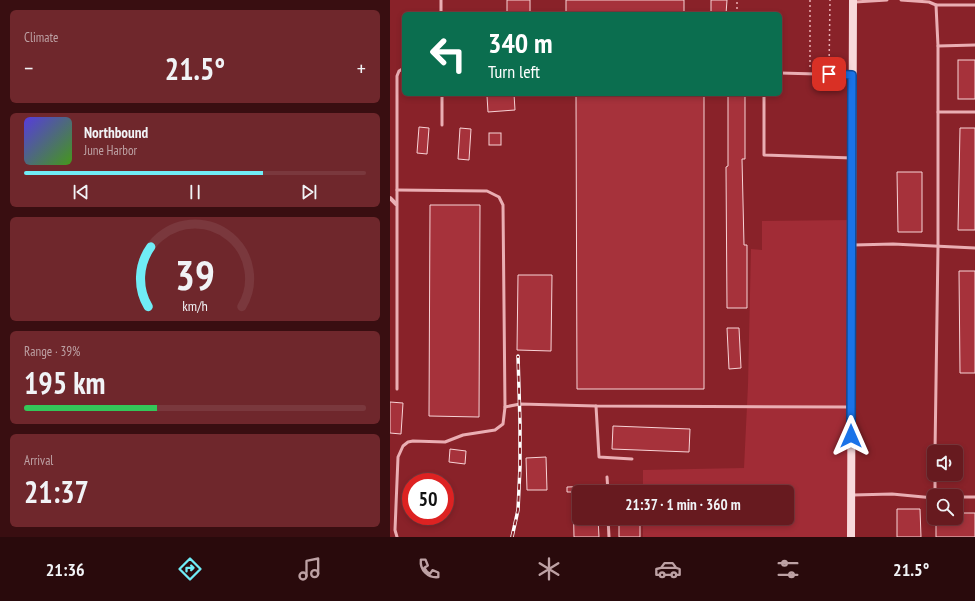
<!DOCTYPE html>
<html lang="en">
<head>
<meta charset="utf-8">
<style>
	:root { --surface:#671a1f; --page:#6f272c; --text:#f1f3f6; --muted:#bda1a4; --line:#7a383d; --accent:#70ecf6 }
	body { margin:0; font-family:"PT Sans Narrow",sans-serif; background:var(--page); color:var(--text); height:100vh; display:flex; flex-direction:column; font-size:15px; white-space:nowrap }
	* { box-sizing:border-box; margin:0 }
	p { font-size:13px; color:var(--muted) }
	.icon { flex:none; width:22px; height:22px; fill:none; stroke:currentColor; stroke-width:2; stroke-linecap:round; stroke-linejoin:round }
	.map { position:relative; flex:1; overflow:hidden }
	.side { display:flex; flex-direction:column; gap:10px; padding:10px; background:#390e11; width:390px }
	.side>* { flex:none }
	.hud { position:absolute; left:12px; top:12px; width:380px; height:84px; border-radius:6px; box-shadow:0 2px 6px #0003,0 0 0 1px var(--line); background:#0b6e4f; color:#fff; overflow:hidden }
	.fabs { position:absolute; left:537px; top:445px; display:grid; gap:8px }
	.fabs a { display:grid; place-items:center; width:36px; height:36px; border-radius:6px; background:var(--surface); box-shadow:0 2px 6px #0003,0 0 0 1px var(--line); font-size:20px }
	.speed { position:absolute; left:12px; top:473px; display:flex; gap:8px; font-size:20px; font-weight:700; text-align:center }
	.speed>* { display:grid; place-content:center; width:52px; height:52px; border-radius:50%; background:var(--surface); box-shadow:0 2px 6px #0003,0 0 0 1px var(--line); line-height:1 }
	.speed .limit { border:6px solid #d22; background:#fff; color:#111 }
	.pin { position:absolute; display:grid; place-items:center; width:34px; height:34px; color:#fff; margin:-17px; border-radius:8px; box-shadow:0 2px 6px #0006 }
	.me { position:absolute; width:44px; margin:-22px; rotate:0deg; stroke-linejoin:round; filter:drop-shadow(0 0 3px #0008) }
	.turn { display:flex; align-items:center; gap:14px; height:84px; padding:0 20px; font-size:18px }
	.turn .icon { width:52px; height:52px; stroke-width:2.5 }
	.turn b { display:block; font-size:28px; line-height:34px }
	.big { font-size:30px; font-weight:600; line-height:1.1 }
	.side .tile { flex:1; display:flex; flex-direction:column; justify-content:center; gap:6px; min-width:0; padding:0 14px; border-radius:6px; background:var(--page) }
	.side .dial { align-items:center; gap:0 }
	.dial svg { height:104px; overflow:visible; fill:none; stroke:var(--line); stroke-width:7; stroke-linecap:round; text-anchor:middle }
	.dial text { fill:var(--text); stroke:none }
	.song { display:flex; align-items:center; gap:12px }
	.cover { width:48px; height:48px; border-radius:6px; background:linear-gradient(135deg,hsl(250 70% 55%),hsl(100 70% 35%)) }
	.played { height:4px; border-radius:2px; background:linear-gradient(90deg,var(--accent) 70%,var(--line) 70%) }
	.keys { display:flex; justify-content:space-around; direction:ltr }
	.heat { display:flex; justify-content:space-between; align-items:center; font-size:22px; direction:ltr }
	.charge { height:6px; border-radius:3px; background:linear-gradient(90deg,#34c759 39%,var(--line) 0) }
	.trip { position:absolute; left:182px; top:485px; width:222px; height:40px; border-radius:6px; background:var(--surface); box-shadow:0 2px 6px #0003,0 0 0 1px var(--line); font-weight:600; line-height:40px; text-align:center }
	.dock { display:flex; height:64px; justify-content:space-around; align-items:center; background:#290a0c; color:var(--muted) }
	.dock .icon { width:28px; height:28px }
	.dock .current { color:var(--accent) }
	.dock b { font-size:18px; color:var(--text) }
	main { display:flex; flex:1; min-height:0 }
	.map>svg:first-child { display:block }
	.green { fill:#a12c36 }
	.building { fill:#a6323b; stroke:#f8d3d6 }
	.lines { fill:none; stroke-linecap:round; stroke-linejoin:round }
	.path { stroke:#eaaeb3; stroke-width:1.5; stroke-dasharray:2 3; stroke-linecap:butt }
	.service { stroke:#eaaeb3; stroke-width:3 }
	.minor { stroke:#eaaeb3; stroke-width:4 }
	.secondary { stroke:#f8d9db; stroke-width:8 }
	.rail-casing { stroke:#fff; stroke-width:3.5 }
	.rail { stroke:#892229; stroke-width:2; stroke-dasharray:6; stroke-linecap:butt }
	.route-casing { stroke:#114b97; stroke-width:10 }
	.route { stroke:#1a73e8; stroke-width:7 }
</style>
</head>
<body>
<main>
<section class="side">
<div class="tile"><p>Climate</p>
<div class="heat"><a>−</a><b class="big">21.5°</b><a>+</a></div>
</div>
<div class="tile">
<div class="song"><i class="cover"></i><div><b>Northbound</b><p>June Harbor</p></div></div>
<div class="played"></div>
<div class="keys"><svg class="icon" aria-label="previous" viewBox="0 0 24 24"><path d="M18 5L8 12l10 7zM5 5v14"/></svg><svg class="icon" aria-label="pause" viewBox="0 0 24 24"><path d="M8 5v14M16 5v14"/></svg><svg class="icon" aria-label="next" viewBox="0 0 24 24"><path d="M6 5l10 7-10 7zM19 5v14"/></svg></div>
</div>
<div class="tile dial"><svg viewBox="0 0 100 80">
<path d="M14 69A42 42 0 1 1 86 69"/>
<path d="M14 69A42 42 0 0 1 16 23" stroke="#70ecf6"/>
<text x="50" y="56" font-size="32" font-weight="700">39</text>
<text x="50" y="72" font-size="11">km/h</text>
</svg></div>
<div class="tile"><p>Range · 39%</p><b class="big">195 km</b><div class="charge"></div></div>
<div class="tile"><p>Arrival</p><b class="big">21:37</b></div>
</section>
<div class="map">
<svg width="585" height="537" viewBox="0 0 585 537">
	<rect width="100%" height="100%" fill="#892229"/>
	<path class="green" d="M462,220L461,537H253V518H397V492H253V470L354,468L358,385L361,249L372,250V221Z"/>
	<g class="building">
		<rect x="117" y="0" width="23" height="14"/>
		<rect x="176" y="0" width="118" height="14"/>
		<path d="M321,0H337L336,14H321Z"/>
		<rect x="568" y="60" width="17" height="39"/>
		<path d="M124,94L125,110L98,112L97,96Z"/>
		<path d="M186,95H314V389H187Z"/>
		<path d="M338,96H355V159H352L354,245H357V308H337L336,167L338,166Z"/>
		<path d="M29,127L39,128L37,154L27,153Z"/>
		<path d="M70,128L81,129L79,160L68,159Z"/>
		<path d="M570,128H585V230H568Z"/>
		<rect x="99" y="133" width="12" height="12"/>
		<path d="M507,172H532V232H508Z"/>
		<path d="M40,205H90L89,417L39,416Z"/>
		<path d="M569,271H585V373H570Z"/>
		<path d="M128,275H162L161,351L127,350Z"/>
		<path d="M337,328H349L351,368L339,369Z"/>
		<path d="M0,402L13,403L11,434L0,433Z"/>
		<path d="M223,426L300,429L299,452L222,449Z"/>
		<path d="M60,449L76,451L75,464L59,462Z"/>
		<path d="M156,457L157,490H137L136,458Z"/>
		<path d="M207,486V492H189V518H208L209,537H184L183,492H177V487Z"/>
		<path d="M507,509H530L531,537H507Z"/>
		<path d="M566,513H585V537H546V518H566Z"/>
		<rect x="229" y="518" width="21" height="19"/>
	</g>
	<g class="lines">
		<g class="path">
			<path d="M420,0V70"/>
			<path d="M347,14V0"/>
			<path d="M439,71L440,0"/>
		</g>
		<g class="service">
			<path d="M51,0V14"/>
			<path d="M511,0L539,2L546,5H585"/>
			<path d="M465,2L497,0"/>
			<path d="M546,5L548,46"/>
			<path d="M390,73L463,75"/>
			<path d="M52,94V125"/>
			<path d="M374,94V155L462,158"/>
			<path d="M548,112H585"/>
			<path d="M7,190L97,191L109,197L113,205L115,407L130,404L206,406L461,407"/>
			<path d="M464,245L503,244L585,248"/>
			<path d="M7,389V76L9,71L14,68"/>
			<path d="M206,406L209,457L242,459"/>
			<path d="M545,452L548,247V46L585,45"/>
			<path d="M217,477L218,492"/>
			<path d="M463,495L502,494L544,498"/>
			<path d="M545,496V474"/>
			<path d="M566,497H585"/>
			<path d="M218,518L219,537"/>
			<path d="M7,537L5,530L8,457L13,446L18,442L23,441L55,442L73,435L105,430L113,424L115,407"/>
		</g>
		<path class="minor" d="M0,198L6,204"/>
		<path class="secondary" d="M461,537L463,0"/>
		<g class="rail-casing">
			<path id="rail" d="M122,537L128,510L130,467V423L128,356"/>
		</g>
		<use href="#rail" class="rail"/>
	</g>
	<g class="lines">
		<g class="route-casing">
			<path id="route" d="M439,74L462,75L461,436"/>
		</g>
		<use href="#route" class="route"/>
	</g>
</svg>
<div class="fabs">
<a><svg class="icon" aria-label="sound" viewBox="0 0 24 24"><path d="M4 9h4l5-4v14l-5-4H4zM17 9q2 3 0 6"/></svg></a>
<a><svg class="icon" aria-label="search" viewBox="0 0 24 24"><circle cx="10" cy="10" r="6"/><path d="M15 15l6 6"/></svg></a>
</div>
<div class="speed"><div class="limit">50</div></div>
<div class="pin" style="left:439px;top:74px;background:#d93025"><svg class="icon" aria-label="arrive" viewBox="0 0 24 24"><path d="M6 21V4h12l-3 4 3 4H6"/></svg></div>
<svg class="me" style="left:461px;top:436px" viewBox="-20 -20 40 40"><path d="M0-17L14 15 0 8-14 15z" fill="#1a73e8" stroke="#fff" stroke-width="4"/></svg>
<div class="trip">21:37 · 1 min · 360 m</div>
<div class="hud">
<div class="turn"><svg class="icon" aria-label="left" viewBox="0 0 24 24"><path d="M17 20v-9H6M10 6l-5 5 5 5"/></svg><div><b>340 m</b>Turn left</div></div>
</div>
</div>
</main>
<nav class="dock">
<b>21:36</b>
<svg class="icon current" aria-label="directions" viewBox="0 0 24 24"><path d="M12 3l9 9-9 9-9-9zM9 14v-3h6M13 9l2 2-2 2"/></svg>
<svg class="icon" aria-label="music" viewBox="0 0 24 24"><path d="M9 18V5l10-2v13"/><circle cx="6" cy="18" r="3"/><circle cx="16" cy="16" r="3"/></svg>
<svg class="icon" aria-label="phone" viewBox="0 0 24 24"><path d="M5 4h4l2 5-3 2q2 4 5 5l2-3 5 2v4C11 20 4 13 5 4z"/></svg>
<svg class="icon" aria-label="climate" viewBox="0 0 24 24"><path d="M12 3v18M4 7l16 10M4 17L20 7"/></svg>
<svg class="icon" aria-label="car" viewBox="0 0 24 24"><path d="M5 17H2v-5l4-1 3-4h7l3 4 3 1v5h-3M9 17h6M6 11h13"/><circle cx="7" cy="17" r="2"/><circle cx="17" cy="17" r="2"/></svg>
<svg class="icon" aria-label="filters" viewBox="0 0 24 24"><path d="M4 7h16M4 17h16"/><circle cx="9" cy="7" r="2"/><circle cx="15" cy="17" r="2"/></svg>
<b>21.5°</b>
</nav>
</body>
</html>
